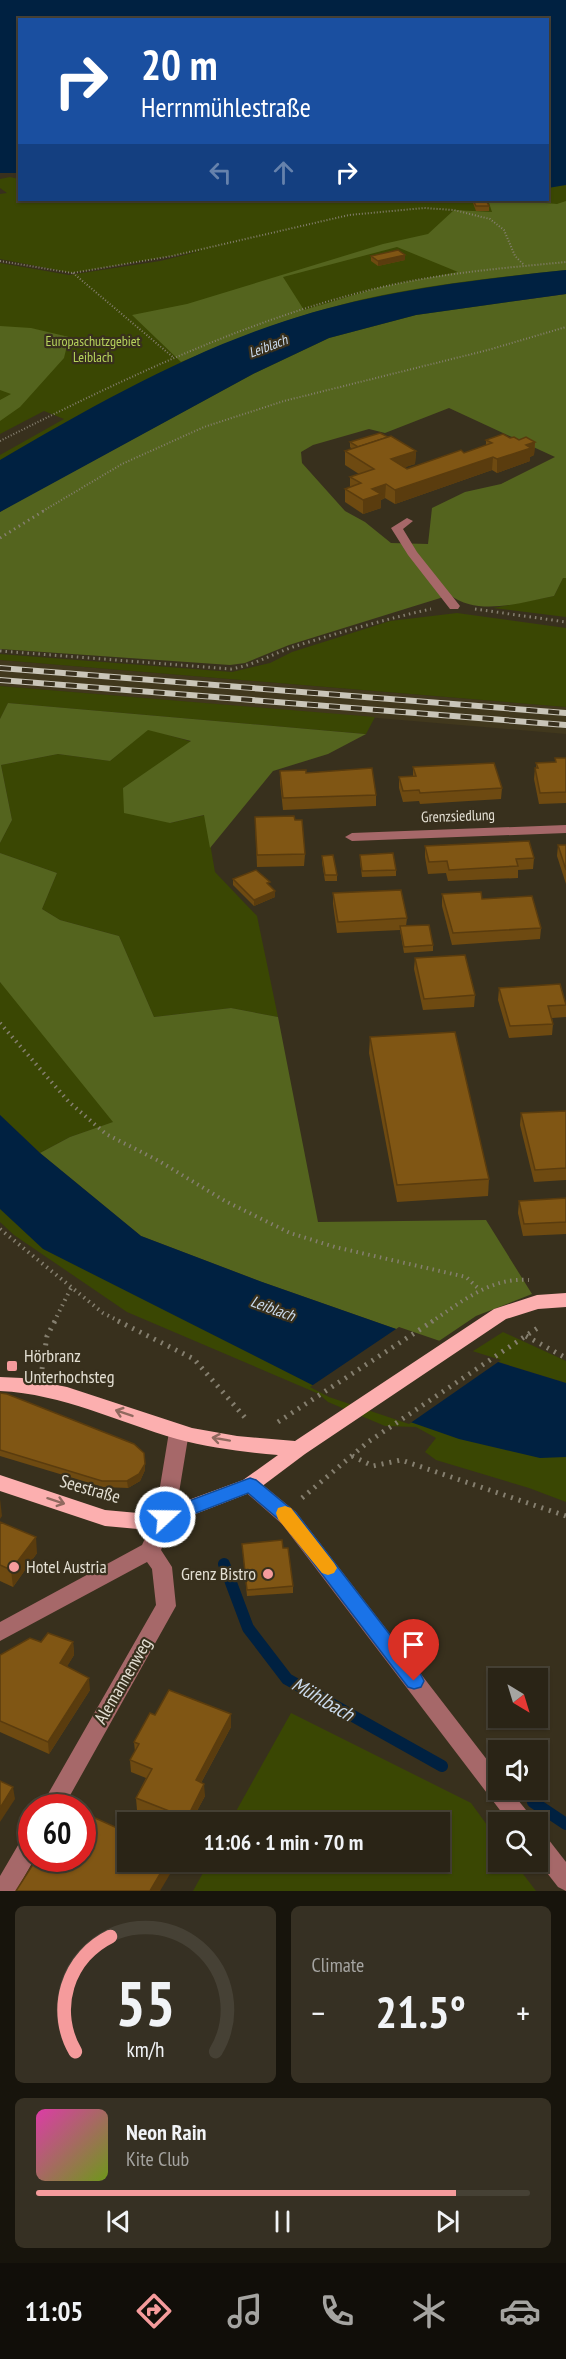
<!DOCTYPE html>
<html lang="en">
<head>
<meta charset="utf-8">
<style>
	:root { --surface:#2a2416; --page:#363023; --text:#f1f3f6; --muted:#a5a4a1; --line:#464135; --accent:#f59b9c }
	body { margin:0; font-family:"PT Sans Narrow",sans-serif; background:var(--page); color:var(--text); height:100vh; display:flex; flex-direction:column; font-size:22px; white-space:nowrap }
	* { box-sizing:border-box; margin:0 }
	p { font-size:20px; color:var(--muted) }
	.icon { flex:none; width:33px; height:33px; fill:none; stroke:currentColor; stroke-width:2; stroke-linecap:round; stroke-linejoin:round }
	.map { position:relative; height:1891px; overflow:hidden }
	.side { display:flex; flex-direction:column; gap:15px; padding:15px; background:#17140c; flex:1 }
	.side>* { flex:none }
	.hud { position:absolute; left:18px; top:18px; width:531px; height:183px; border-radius:0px; box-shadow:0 2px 4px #0004,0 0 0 2px var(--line); background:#1a4fa0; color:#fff; overflow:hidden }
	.needle { width:39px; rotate:142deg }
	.buttons { position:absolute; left:488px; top:1668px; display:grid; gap:12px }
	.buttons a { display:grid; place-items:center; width:60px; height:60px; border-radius:0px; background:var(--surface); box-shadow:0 2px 4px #0004,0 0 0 2px var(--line); font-size:30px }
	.speed { position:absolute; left:18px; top:1794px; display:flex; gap:12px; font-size:30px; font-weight:700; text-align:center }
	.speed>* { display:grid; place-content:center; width:78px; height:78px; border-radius:50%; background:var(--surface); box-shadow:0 2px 4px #0004,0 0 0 2px var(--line); line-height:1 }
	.speed .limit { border:9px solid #d22; background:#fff; color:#111 }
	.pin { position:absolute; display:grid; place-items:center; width:51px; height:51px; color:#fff; margin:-62px -26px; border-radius:50% 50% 50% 0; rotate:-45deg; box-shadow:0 0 6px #0007 }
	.pin .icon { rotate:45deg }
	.me { position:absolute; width:66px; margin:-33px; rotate:69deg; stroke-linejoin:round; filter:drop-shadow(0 0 4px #0008) }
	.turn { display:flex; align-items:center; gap:21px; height:126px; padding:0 24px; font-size:27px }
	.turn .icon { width:78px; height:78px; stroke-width:2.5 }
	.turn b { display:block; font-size:42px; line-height:51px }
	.lanes { display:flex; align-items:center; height:57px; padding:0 24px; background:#0003; justify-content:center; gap:30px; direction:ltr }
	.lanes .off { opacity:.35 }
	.big { font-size:45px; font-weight:700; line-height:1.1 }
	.side .tile { flex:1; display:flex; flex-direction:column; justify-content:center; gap:9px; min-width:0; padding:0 21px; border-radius:9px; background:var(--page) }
	.side .dial { align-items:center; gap:0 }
	.dial svg { height:156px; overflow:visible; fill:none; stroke:var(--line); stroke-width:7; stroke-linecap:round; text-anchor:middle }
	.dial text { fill:var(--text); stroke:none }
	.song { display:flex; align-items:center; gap:18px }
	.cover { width:72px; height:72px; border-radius:9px; background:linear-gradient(135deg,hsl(320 70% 55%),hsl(80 70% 35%)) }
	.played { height:6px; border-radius:3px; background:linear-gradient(90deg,var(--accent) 85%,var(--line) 85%) }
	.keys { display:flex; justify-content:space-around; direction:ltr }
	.heat { display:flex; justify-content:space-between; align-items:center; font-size:33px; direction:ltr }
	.side .tiles { flex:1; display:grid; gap:15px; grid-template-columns:1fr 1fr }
	.tile:last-child { grid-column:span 2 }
	.trip { position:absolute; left:117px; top:1812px; width:333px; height:60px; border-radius:0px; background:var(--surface); box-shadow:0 2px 4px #0004,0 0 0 2px var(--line); font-weight:700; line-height:60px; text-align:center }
	.menu { display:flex; height:96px; justify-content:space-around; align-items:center; background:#110e09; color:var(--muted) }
	.menu .icon { width:42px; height:42px }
	.menu .active { color:var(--accent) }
	.menu b { font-size:27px; color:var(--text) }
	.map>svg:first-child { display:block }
	.built { fill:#41381d }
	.green { fill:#3a4703 }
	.forest { fill:#54641e; fill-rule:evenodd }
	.water { fill:#002141 }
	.pier { fill:#38301d }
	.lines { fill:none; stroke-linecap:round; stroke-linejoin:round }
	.stream { stroke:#002141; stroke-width:12 }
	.path-far3 { stroke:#857f6f; stroke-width:2; stroke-dasharray:1 2; stroke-linecap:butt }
	.path-far2 { stroke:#857f6f; stroke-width:3; stroke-dasharray:1.5 4; stroke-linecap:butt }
	.path-far1 { stroke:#857f6f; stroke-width:4; stroke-dasharray:1.5 4.5; stroke-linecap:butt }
	.path { stroke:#857f6f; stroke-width:5; stroke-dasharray:2 6; stroke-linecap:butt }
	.minor { fill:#a66869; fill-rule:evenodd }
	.major { fill:#fcafaf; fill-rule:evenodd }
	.rail-casing { stroke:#c9c5b8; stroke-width:6 }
	.rail { stroke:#38301d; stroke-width:4; stroke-dasharray:11; stroke-linecap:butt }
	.wall { fill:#6e4a11 }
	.shaded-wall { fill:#5a3c0e }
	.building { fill:#805614; stroke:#5a3c0e; stroke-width:1.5 }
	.oneway { stroke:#90695f }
	.route { fill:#1a73e8; stroke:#114b97; stroke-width:1.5 }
	.slow { fill:#f59e0b }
	.poi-dot { fill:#f59b9c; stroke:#38301d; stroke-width:2 }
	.labels { text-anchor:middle; stroke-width:4.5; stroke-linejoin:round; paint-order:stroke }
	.far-park-label { font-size:14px; fill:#b6d35c; stroke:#38301d }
	.far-water-label { font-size:14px; font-style:italic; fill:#cbdbed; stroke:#38301d }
	.street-label { font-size:15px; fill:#e3dfd3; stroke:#38301d }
	.water-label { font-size:16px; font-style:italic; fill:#cbdbed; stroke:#38301d }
	.near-poi-label { font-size:18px; fill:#e3dfd3; stroke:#38301d; text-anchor:start }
	.near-street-label { font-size:18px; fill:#e3dfd3; stroke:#38301d }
	.near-water-label { font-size:20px; font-style:italic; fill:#cbdbed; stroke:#38301d }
</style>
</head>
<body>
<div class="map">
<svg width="566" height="1891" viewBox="0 0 566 1891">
	<rect width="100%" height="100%" fill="#38301d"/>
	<path class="built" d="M0,660L566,707V734L0,686Z"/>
	<g class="green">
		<path d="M566,57V282L0,491V455L64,419L44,411L0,434V263L69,275L160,261L201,251L72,273L0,259V194L7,193L0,188V179L10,177L19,179L20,200H548V64Z"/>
		<path d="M563,578H566V617L493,608L554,596Z"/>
		<path d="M457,613L566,628V707L0,660V654L232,672L270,663L292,652L390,621Z"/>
		<path d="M0,686L375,717L366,734L8,703L0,719Z"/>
		<path d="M148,729L192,742L123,788L170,823L205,815L215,872L257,916L278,1017L231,1008L154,1017L119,936L60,920L42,909L57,873L0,853V843L12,820L1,765L58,754L110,761Z"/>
		<path d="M0,982L9,991L114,1122L70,1137L40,1153L0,1115Z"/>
		<path d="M0,1155L64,1210L566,1418V1502L529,1488L436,1460L425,1452L436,1438L416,1427L385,1426L328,1402L319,1394L127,1312L14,1235L0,1222Z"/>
		<path d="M503,1332L566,1361V1383L470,1353Z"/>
		<path d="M291,1713L471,1803L498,1840V1862H514L536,1891H193L209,1862H440V1822H230Z"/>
	</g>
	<g class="forest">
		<path d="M509,200L557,204L566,201V270C491,278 413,286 340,305C285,319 233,340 181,362L132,315L187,304L383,244L428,234L454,210L492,212L489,203ZM397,247L458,272L381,287L304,310L283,277Z"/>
		<path d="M566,294V578H563L554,596C522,602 479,617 450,595L289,645L245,663L230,665L0,649V512L13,504L253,374L329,338L416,315ZM449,408L555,457L501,484L465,492L432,508L428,544L391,543L365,522L345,511L302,463L301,452L313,445L369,429L385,433Z"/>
		<path d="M0,326L31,328L69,337L64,358L20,407L0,421V400L11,394L0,390Z"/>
		<path d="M8,703L365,734H366L328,754L273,771L210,848L204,815L170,823L124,813L123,788L191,741L148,730L110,761L58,754L1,765L12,820L0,843V719Z"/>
		<path d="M0,853L57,873L42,909L60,920L119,936L154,1017L231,1008L278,1017L318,1222L486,1220L532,1294L476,1316L436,1343L262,1282L141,1236L40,1153L70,1137L113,1122L0,982Z"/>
	</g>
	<g class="water">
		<path d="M0,0H566V185L548,188V20H20L19,173H0Z"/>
		<path d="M566,270V294L416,315L329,338L253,374L0,512V460C91,407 184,354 285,321C375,291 472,280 566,270Z"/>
		<path d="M0,1115L40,1153L141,1236L262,1282L436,1343L566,1383V1457L540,1458L459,1439L330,1394L43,1249L0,1209Z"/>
	</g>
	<path class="pier" d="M399,1327L437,1340L501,1360L409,1424L329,1397L310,1387Z"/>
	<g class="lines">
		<g class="stream">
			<path d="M224,1564L248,1628L287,1679L442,1766"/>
			<path d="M533,1802L566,1824"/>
		</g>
		<g class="path-far3">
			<path d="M0,261L72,273L172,256L349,215L424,208L454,210L490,219L504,230L515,256L524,265"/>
			<path d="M73,273L174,358"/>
			<path d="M0,441C123,379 247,319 382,287C442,273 504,268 566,262"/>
			<path d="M43,511L122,464L204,427L284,401L488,350L566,327"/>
		</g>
		<g class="path-far2">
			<path d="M0,538L45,510"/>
			<path d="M475,609L566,622"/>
			<path d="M0,651L231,669C255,665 274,653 296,646C341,632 386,619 431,609"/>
		</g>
		<g class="path-far1">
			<path d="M0,1023L69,1102L106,1134L159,1161L225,1201L290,1233L335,1247L466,1277L480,1290"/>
			<path d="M0,1229L103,1313L121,1322"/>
			<path d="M54,1322L71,1288"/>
			<path d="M431,1322C462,1302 490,1277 529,1280"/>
		</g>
		<g class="path">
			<path d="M118,1321L194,1359L248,1421"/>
			<path d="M526,1336L566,1358"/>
			<path d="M42,1369L47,1336L55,1321"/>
			<path d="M278,1422L433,1321"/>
			<path d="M352,1456L373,1466L401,1460L566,1516"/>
			<path d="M302,1498L368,1442L539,1327"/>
		</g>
		<g class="minor">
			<path d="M407,518L413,521L403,529L417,552L460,606L458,609H450L408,555L391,528Z"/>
			<path d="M566,825V833L352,841L345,837L352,833Z"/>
			<path d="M179,1425L186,1427L189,1432L175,1517L161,1550L172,1567L176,1606L63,1808H40L156,1605L152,1569L147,1562L0,1641V1622L142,1545L155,1517L169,1432L172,1427Z"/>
			<path d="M250,1477L257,1480L296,1512L498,1774V1790H510L530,1815L533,1822H509L282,1524L243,1490L240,1485L243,1480Z"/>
			<path d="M32,1832V1858H35L16,1891H0V1876L24,1835Z"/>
			<path d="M537,1832L545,1835L566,1862V1891L558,1887L537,1860Z"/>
		</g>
		<path class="major" d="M566,1293V1307L538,1309L506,1319L305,1454L257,1490L172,1523L138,1529L105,1526L0,1491V1475L105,1510L138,1513L164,1509L243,1480L278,1455C244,1452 210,1448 177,1439C118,1422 63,1394 0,1391V1377L22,1378L67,1387L192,1428L237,1436L295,1441L494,1309L537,1295Z"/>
		<g class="rail-casing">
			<g id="rail">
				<path d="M0,668L566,713"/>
				<path d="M0,680L566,725"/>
			</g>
		</g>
		<use href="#rail" class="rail"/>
	</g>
	<g class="wall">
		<path d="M473,200L489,206V211H476L473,203Z"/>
		<path d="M371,256L405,260L378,266L371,261Z"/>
		<path d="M388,437L416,451L415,464L405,467L407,469L464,453L486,445V440L510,438L535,442L534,455L530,457V461L497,473L492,470L395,504L385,498L381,500V508L363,514L345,502V489L350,487V477L359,474L345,465V451L352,449L350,447V442Z"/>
		<path d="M555,758H566V803L539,804L534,779L535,768H536V763L555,762Z"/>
		<path d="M413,767L502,788L501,799L420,804L419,801L403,802L399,788V777L413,776Z"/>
		<path d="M280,771L306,773L376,795V806L283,810L280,782Z"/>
		<path d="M255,817L295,820L305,854L304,866L257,867Z"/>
		<path d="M558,845H566V884L557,856Z"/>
		<path d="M425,846L534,858L533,869L518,870V878L448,881L446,873L428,874L425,857Z"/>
		<path d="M360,855L396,870V876L362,877L360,861Z"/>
		<path d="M322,856L337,875V881H325L322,862Z"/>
		<path d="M233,879L270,886L275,897L254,906L233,885Z"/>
		<path d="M333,893L407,918L406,926L433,945V951L404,953L400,930L337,933L333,904Z"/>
		<path d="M442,894L482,899L541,928L540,939L452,945L442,906Z"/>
		<path d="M415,958L475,995L474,1007L423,1010L414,969Z"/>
		<path d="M499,988L566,1003V1017L552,1018L553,1024L552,1035L509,1038L498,1000Z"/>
		<path d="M370,1037L489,1179L488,1196L397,1202L369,1053Z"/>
		<path d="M566,1111V1180L534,1182L520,1125L521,1113Z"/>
		<path d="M566,1198V1234L523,1236L518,1213L519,1201Z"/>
		<path d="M0,1393L145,1470L140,1481L128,1488L103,1487L0,1456Z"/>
		<path d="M0,1522L37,1553L13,1587L0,1581Z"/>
		<path d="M242,1544L283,1548L293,1586V1593L247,1596Z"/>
		<path d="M41,1642H73L74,1655L67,1666L90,1690L49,1754L0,1732V1655Z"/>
		<path d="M155,1715L231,1727L201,1783L205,1796L191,1822H168L137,1810L136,1798L146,1778L131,1772L130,1760L135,1752L134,1742Z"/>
	</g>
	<g class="shaded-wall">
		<path d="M405,255V260L378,266V261Z"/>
		<path d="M535,442L534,455L530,457V461L497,473V459L526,445Z"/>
		<path d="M416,451L415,464L391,472V459Z"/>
		<path d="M493,457L492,470L395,504V490Z"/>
		<path d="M386,484L385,498L381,500V508L363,514V500L372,489Z"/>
		<path d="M275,891V897L254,906V900Z"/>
		<path d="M145,1464V1470L140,1481L128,1488L127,1481Z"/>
		<path d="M0,1499L2,1516L0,1519Z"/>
		<path d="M36,1537L37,1553L13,1587L11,1570Z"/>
		<path d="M73,1642L74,1655L62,1675L60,1663Z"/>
		<path d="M89,1678L90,1690L49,1754L48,1742Z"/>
		<path d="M231,1714V1727L196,1792V1780Z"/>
		<path d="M204,1784L205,1796L191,1822H187V1818Z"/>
		<path d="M13,1787L15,1799L0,1822V1808Z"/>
		<path d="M167,1862H172L173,1869L160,1891H150Z"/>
	</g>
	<g class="building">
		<path d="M473,200H486L489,206H476Z"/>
		<path d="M398,250L405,255L378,261L371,256Z"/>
		<path d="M380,433L388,437L358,447L350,442Z"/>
		<path d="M503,434L510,438L514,437L519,440L526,437L535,442L526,445L531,448L497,459L493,457L395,490L386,484L372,489L381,494L363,500L345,489L361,483L350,477L374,469L345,451L391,436L416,451L391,459L407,469L461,450L464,453L492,443L486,440Z"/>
		<path d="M555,758H566V792L540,793L535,768H538L536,763L556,762Z"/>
		<path d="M494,763L502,788L420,793L419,790L403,791L399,777L416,776L413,767Z"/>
		<path d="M372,768L376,795L283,798L280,771L306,770V773Z"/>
		<path d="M294,816L295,820H302L305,854L257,855L255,817Z"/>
		<path d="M529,841L534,858L516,859L518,866L449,870L447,861L429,862L425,846Z"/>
		<path d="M558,845H566V870Z"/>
		<path d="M393,853L396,870L362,871L360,855Z"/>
		<path d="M333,855L337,875H325L322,856Z"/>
		<path d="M256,870L270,882L267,883L275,891L254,900L233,879Z"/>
		<path d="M401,890L407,918L338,922L333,893Z"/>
		<path d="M481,892L482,899L532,896L541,928L453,933L442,894Z"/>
		<path d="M429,925L433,945L404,947L400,926Z"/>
		<path d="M465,955L475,995L424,999L415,958Z"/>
		<path d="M560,984L566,1005L548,1006L553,1024L510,1026L499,988Z"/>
		<path d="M455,1032L489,1179L397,1185L370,1037Z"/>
		<path d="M566,1111V1168L535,1170L521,1113Z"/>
		<path d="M566,1198V1222L524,1224L519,1201Z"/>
		<path d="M0,1393L7,1394L134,1444L144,1453L145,1464L139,1474L127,1481H102L0,1450Z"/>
		<path d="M0,1522L36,1537L11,1570L0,1565Z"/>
		<path d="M282,1540L283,1548H288L293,1586L247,1590L242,1544Z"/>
		<path d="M48,1633L73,1642L60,1663L89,1678L48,1742L0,1721V1655L30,1638L41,1642Z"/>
		<path d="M169,1690L231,1714L196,1780L204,1784L187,1818L136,1798L152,1769L130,1760L139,1744L134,1742L150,1713L155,1715Z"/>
		<path d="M0,1781L13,1787L0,1808Z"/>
		<path d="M82,1812L128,1833V1862H167L150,1891H16L37,1858H82Z"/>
	</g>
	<defs><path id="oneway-shaft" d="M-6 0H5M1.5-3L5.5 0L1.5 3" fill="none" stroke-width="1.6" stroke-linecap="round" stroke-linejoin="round" transform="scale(1.5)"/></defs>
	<g class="oneway">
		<use href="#oneway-shaft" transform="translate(124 1413) rotate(-161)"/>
		<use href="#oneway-shaft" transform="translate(221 1439) rotate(-170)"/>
		<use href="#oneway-shaft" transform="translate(56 1501) rotate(18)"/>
	</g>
	<path class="route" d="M250,1478L256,1480L296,1513L421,1675L424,1681L421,1687L414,1689L408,1687L283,1523L248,1493L165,1525L159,1523L156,1517L159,1512Z"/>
	<path class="slow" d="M285,1506L291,1508L334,1563L337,1568L334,1573L328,1575L322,1573L278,1519L276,1513L278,1508Z"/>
	<g class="poi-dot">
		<rect x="6" y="1360" width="12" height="12" rx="3"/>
		<circle cx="14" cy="1567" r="6"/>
		<circle cx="268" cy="1574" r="6"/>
	</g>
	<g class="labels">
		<g class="far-park-label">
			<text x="93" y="346">Europaschutzgebiet<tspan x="93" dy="16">Leiblach</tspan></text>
		</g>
		<g class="far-water-label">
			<text transform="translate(268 346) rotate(-21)" y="5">Leiblach</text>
		</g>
		<g class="street-label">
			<text transform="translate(458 816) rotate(-2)" y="5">Grenzsiedlung</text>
		</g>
		<g class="water-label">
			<text transform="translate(273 1308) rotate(20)" y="6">Leiblach</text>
		</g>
		<g class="near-poi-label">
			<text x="24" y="1362">Hörbranz<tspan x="24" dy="21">Unterhochsteg</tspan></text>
			<text x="26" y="1573">Hotel Austria</text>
			<text x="256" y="1580" text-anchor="end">Grenz Bistro</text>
		</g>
		<g class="near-street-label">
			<text transform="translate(90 1489) rotate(16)" y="6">Seestraße</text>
			<text transform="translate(123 1681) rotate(-60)" y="6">Alemannenweg</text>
		</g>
		<g class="near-water-label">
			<text transform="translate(323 1699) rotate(30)" y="7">Mühlbach</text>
		</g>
	</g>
</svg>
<div class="buttons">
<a><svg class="needle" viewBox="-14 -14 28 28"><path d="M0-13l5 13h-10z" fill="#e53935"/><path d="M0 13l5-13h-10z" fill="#a5a4a1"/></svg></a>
<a><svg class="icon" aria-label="sound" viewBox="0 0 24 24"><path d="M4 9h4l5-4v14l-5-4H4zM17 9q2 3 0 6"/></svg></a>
<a><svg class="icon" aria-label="search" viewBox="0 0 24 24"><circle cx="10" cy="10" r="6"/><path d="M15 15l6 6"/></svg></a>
</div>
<div class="speed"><div class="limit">60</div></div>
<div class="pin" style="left:414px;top:1681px;background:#d93025"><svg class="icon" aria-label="arrive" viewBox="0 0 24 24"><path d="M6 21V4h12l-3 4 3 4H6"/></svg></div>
<svg class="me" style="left:165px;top:1517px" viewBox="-20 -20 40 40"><circle r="17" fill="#1a73e8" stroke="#fff" stroke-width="3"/><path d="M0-11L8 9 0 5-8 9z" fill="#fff"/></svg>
<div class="trip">11:06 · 1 min · 70 m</div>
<div class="hud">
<div class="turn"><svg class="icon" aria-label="right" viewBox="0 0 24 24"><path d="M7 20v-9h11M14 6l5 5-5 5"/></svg><div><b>20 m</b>Herrnmühlestraße</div></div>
<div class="lanes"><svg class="icon off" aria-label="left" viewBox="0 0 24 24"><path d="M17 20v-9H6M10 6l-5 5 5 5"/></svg><svg class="icon off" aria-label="ahead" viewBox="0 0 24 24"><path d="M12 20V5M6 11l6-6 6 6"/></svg><svg class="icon" aria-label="right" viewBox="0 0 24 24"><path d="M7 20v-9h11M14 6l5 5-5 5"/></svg></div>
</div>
</div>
<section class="side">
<div class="tiles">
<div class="tile dial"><svg viewBox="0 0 100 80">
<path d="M14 69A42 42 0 1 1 86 69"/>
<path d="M14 69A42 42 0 0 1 32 10" stroke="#f59b9c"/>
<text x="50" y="56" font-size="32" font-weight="700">55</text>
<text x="50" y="72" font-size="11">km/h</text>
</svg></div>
<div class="tile"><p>Climate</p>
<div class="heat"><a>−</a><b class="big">21.5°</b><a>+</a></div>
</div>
<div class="tile">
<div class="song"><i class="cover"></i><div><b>Neon Rain</b><p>Kite Club</p></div></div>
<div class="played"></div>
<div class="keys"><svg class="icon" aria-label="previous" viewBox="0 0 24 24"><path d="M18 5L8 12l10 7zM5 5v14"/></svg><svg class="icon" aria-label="pause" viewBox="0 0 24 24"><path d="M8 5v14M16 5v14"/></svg><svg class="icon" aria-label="next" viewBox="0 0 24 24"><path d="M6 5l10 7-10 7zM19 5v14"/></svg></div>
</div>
</div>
</section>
<nav class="menu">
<b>11:05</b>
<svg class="icon active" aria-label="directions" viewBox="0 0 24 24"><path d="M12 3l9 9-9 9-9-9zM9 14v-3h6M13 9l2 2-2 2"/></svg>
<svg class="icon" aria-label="music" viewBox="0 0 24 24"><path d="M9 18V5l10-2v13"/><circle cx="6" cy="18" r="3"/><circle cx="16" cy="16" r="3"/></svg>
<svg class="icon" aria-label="phone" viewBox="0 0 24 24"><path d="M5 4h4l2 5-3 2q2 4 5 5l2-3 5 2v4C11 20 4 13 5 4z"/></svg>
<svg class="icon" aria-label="climate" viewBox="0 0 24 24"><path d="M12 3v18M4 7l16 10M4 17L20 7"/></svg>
<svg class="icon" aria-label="car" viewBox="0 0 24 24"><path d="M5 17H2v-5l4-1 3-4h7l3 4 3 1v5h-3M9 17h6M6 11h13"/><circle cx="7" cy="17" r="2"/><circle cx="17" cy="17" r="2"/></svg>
</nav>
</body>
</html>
